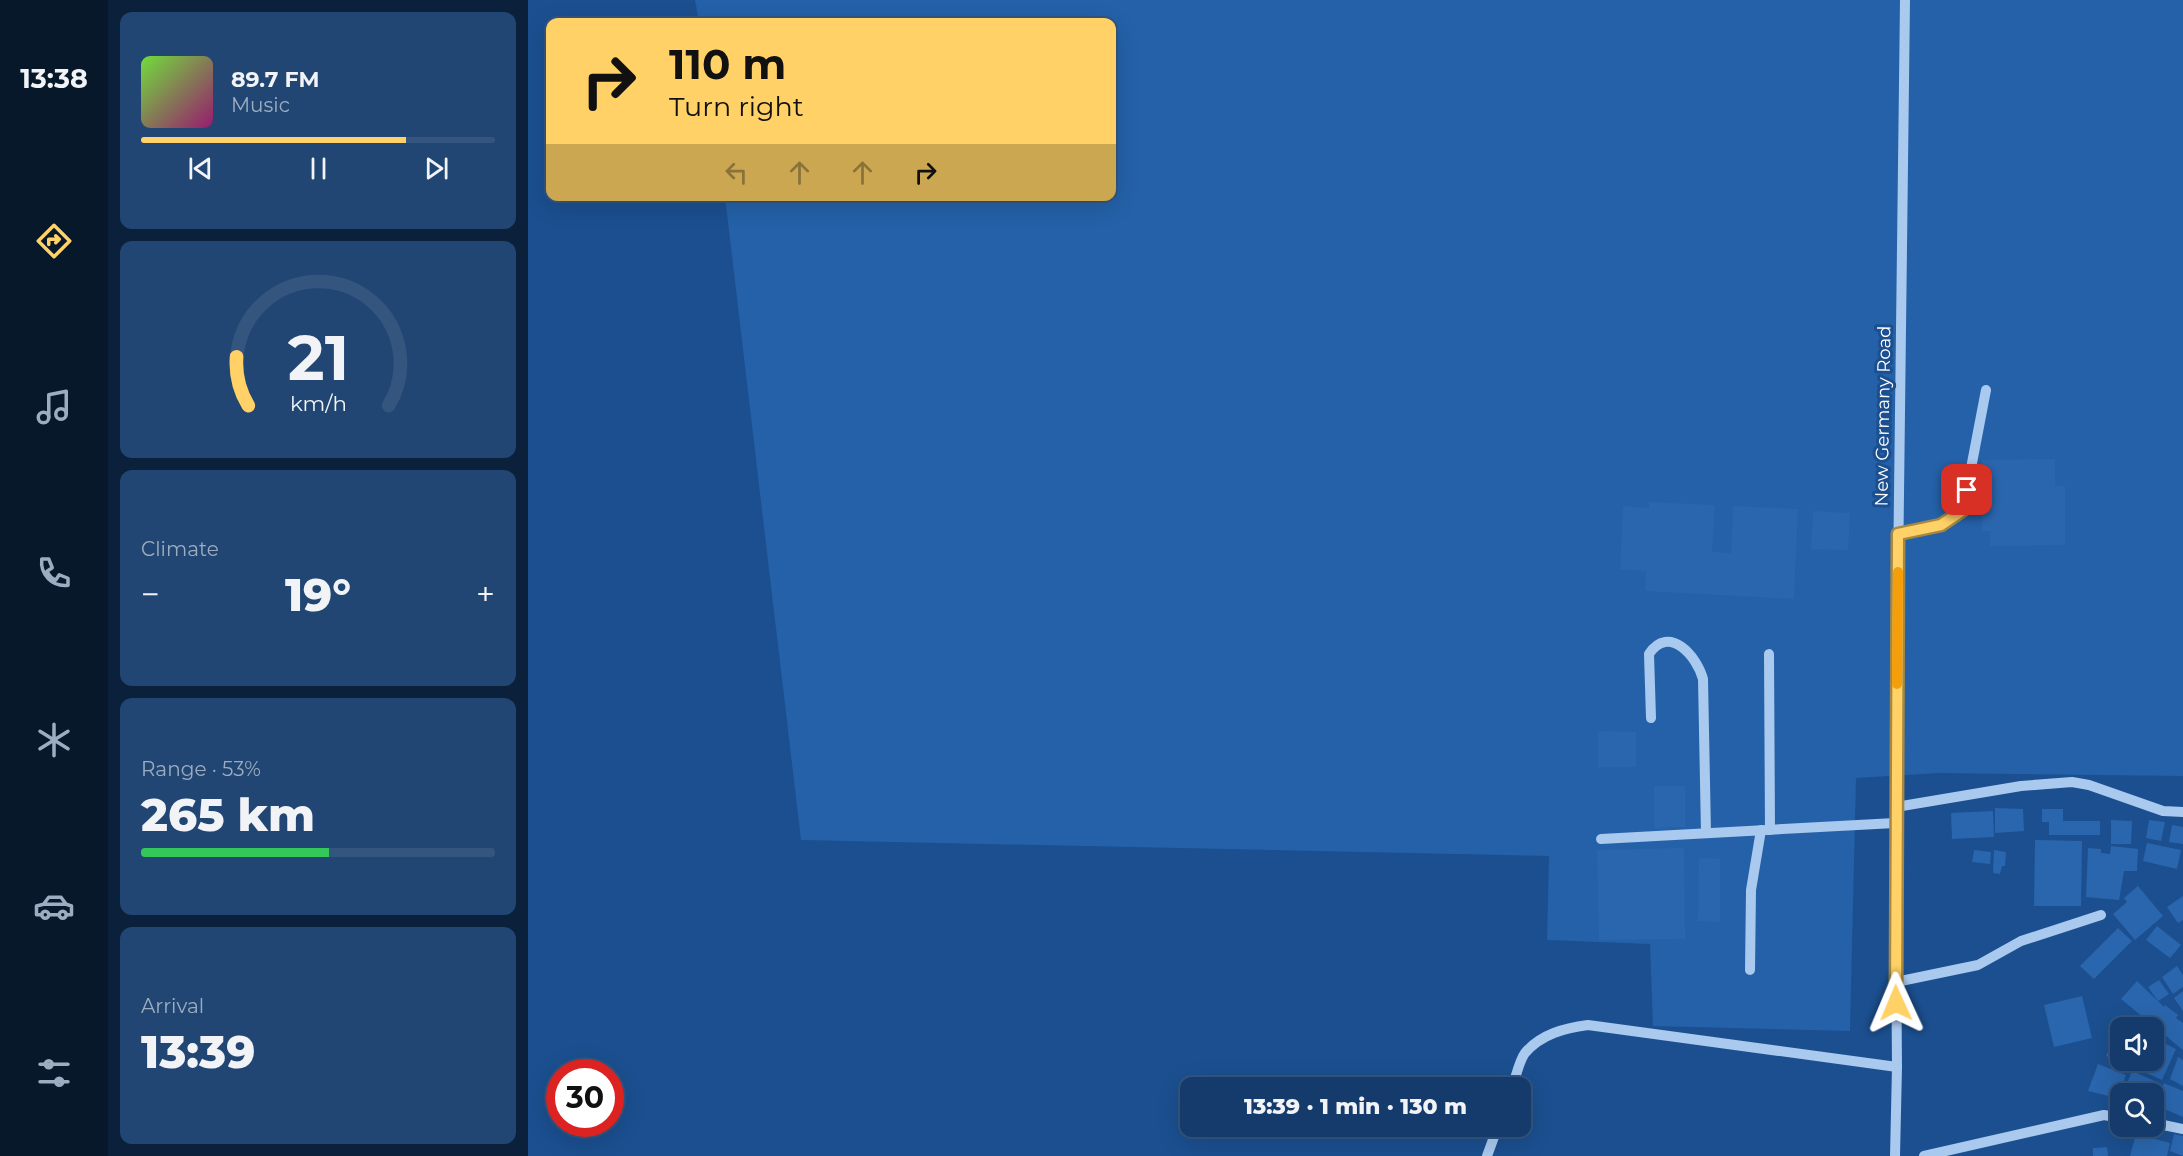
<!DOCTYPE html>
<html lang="en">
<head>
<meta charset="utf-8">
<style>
	:root { --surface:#143b6b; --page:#214673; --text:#f1f3f6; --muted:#9dadc1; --line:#33557e; --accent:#ffd166 }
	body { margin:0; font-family:Montserrat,sans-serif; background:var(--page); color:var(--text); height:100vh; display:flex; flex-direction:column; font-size:22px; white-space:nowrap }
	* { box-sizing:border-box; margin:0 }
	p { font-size:20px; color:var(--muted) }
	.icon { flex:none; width:33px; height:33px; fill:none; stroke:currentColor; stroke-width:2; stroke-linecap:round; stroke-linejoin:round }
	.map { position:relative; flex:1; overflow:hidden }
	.drawer { display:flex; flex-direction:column; gap:12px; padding:12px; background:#0b203b; width:420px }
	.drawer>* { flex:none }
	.guide { position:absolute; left:18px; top:18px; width:570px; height:183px; border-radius:12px; box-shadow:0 6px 24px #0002,0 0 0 2px var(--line); background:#ffd166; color:#111; overflow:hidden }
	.controls { position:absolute; left:1582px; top:1017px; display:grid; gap:12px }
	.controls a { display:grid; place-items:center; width:54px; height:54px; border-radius:12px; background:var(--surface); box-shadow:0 6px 24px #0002,0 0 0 2px var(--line); font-size:30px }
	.speed { position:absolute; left:18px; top:1059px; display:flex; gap:12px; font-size:30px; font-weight:700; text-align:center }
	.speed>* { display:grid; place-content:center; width:78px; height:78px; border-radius:50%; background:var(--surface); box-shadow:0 6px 24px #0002,0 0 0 2px var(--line); line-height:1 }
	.speed .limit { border:9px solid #d22; background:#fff; color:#111 }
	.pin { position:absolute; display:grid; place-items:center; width:51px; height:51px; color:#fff; margin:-26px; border-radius:12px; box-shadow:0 3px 9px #0006 }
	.me { position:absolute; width:66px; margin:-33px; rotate:359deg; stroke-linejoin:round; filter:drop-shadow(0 0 4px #0008) }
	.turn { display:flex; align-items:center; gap:21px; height:126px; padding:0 24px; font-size:27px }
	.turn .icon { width:78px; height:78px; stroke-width:2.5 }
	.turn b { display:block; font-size:42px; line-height:51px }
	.lanes { display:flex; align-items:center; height:57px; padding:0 24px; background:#0003; justify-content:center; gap:30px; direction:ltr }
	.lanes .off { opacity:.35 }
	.big { font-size:45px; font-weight:800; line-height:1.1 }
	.drawer .card { flex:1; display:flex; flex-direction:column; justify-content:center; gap:9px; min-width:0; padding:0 21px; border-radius:12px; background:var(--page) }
	.drawer .dial { align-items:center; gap:0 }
	.dial svg { height:156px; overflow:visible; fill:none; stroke:var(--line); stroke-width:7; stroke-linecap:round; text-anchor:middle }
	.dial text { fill:var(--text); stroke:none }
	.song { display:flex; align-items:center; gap:18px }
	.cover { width:72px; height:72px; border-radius:9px; background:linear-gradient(135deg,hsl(100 70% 55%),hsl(320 70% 35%)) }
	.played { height:6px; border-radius:3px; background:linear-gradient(90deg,var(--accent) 75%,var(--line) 75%) }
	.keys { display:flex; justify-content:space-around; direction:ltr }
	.heat { display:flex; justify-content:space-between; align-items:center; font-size:33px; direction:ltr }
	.charge { height:9px; border-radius:4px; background:linear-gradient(90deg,#34c759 53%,var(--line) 0) }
	.trip { position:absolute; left:652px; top:1077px; width:351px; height:60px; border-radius:12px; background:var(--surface); box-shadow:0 6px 24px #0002,0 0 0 2px var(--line); font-weight:800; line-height:60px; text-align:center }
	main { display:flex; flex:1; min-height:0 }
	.dock { display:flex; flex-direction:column; width:108px; justify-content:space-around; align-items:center; background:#08182b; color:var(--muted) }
	.dock .icon { width:42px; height:42px }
	.dock .active { color:var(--accent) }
	.dock b { font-size:27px; color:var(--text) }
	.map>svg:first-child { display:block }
	.green { fill:#2461a8 }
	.building { fill:#2a66ad }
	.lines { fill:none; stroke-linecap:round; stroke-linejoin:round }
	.minor { stroke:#a9c9ee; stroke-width:10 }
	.route-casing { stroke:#a68842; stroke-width:15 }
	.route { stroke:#ffd166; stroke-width:10 }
	.slow { stroke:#f59e0b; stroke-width:10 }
	.labels { text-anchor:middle; stroke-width:6; stroke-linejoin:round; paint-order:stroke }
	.street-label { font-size:18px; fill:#fff; stroke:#1b4f8f }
</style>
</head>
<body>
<main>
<nav class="dock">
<b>13:38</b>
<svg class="icon active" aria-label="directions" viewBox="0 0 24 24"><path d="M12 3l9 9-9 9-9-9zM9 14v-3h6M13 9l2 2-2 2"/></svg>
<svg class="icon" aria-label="music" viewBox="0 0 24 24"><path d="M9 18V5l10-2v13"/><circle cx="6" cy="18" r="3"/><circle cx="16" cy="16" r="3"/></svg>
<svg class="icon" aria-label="phone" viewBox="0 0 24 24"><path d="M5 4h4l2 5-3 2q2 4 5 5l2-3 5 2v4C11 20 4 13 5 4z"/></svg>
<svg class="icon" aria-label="climate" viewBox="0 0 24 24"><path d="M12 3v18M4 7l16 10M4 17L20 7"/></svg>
<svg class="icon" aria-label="car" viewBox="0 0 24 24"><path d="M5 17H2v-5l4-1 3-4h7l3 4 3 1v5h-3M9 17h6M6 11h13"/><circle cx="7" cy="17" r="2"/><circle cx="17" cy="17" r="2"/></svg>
<svg class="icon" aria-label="filters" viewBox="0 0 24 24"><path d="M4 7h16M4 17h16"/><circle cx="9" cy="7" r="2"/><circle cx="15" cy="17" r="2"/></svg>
</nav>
<section class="drawer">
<div class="card">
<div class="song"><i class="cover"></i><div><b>89.7 FM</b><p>Music</p></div></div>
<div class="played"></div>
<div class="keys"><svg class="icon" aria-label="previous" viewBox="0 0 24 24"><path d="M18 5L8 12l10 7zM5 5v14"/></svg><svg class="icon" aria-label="pause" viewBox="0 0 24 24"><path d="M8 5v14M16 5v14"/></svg><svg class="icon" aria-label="next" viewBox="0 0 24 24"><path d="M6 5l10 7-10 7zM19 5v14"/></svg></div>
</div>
<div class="card dial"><svg viewBox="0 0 100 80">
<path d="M14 69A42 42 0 1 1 86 69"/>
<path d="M14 69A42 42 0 0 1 8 44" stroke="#ffd166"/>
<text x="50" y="56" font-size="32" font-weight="700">21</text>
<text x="50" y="72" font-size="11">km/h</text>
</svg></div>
<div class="card"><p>Climate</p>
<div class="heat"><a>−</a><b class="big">19°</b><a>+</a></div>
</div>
<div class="card"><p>Range · 53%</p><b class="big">265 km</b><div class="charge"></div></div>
<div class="card"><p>Arrival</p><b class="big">13:39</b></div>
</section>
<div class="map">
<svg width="1655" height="1156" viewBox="0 0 1655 1156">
	<rect width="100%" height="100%" fill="#1b4f8f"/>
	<path class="green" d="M167,0H1655V776L1411,773L1328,778L1322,1031L1125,1026L1122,944L1019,940L1021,856L273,840L197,197L584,196V22H171Z"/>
	<g class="building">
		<path d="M1527,459V486H1537V545L1462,546V531H1454V460Z"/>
		<path d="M1121,502L1187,505L1184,552L1203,553L1205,506L1270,509L1266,599L1117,591L1118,571L1092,569L1095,506L1121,508Z"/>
		<path d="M1285,511L1322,513L1320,550L1283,549Z"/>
		<path d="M1070,731L1108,732V767H1070Z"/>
		<path d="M1126,786H1157V827L1126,828Z"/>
		<path d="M1467,808L1495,809L1496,831L1467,833Z"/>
		<path d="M1514,809H1535V821H1572V835H1521V822H1514Z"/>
		<path d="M1465,811L1466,837L1424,839L1423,813Z"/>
		<path d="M1583,820L1604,821L1603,844H1583Z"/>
		<path d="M1621,820L1637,822L1633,841L1618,838Z"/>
		<path d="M1644,825L1655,827V844L1641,842Z"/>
		<path d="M1507,840L1554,841L1553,906H1506Z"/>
		<path d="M1619,843L1653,850L1649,869L1615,861Z"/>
		<path d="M1583,846L1610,849L1609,871H1596L1591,900L1558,897L1560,848L1573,849V853L1582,854Z"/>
		<path d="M1156,848L1157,939L1071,940L1069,850Z"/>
		<path d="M1446,850L1463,852L1462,864L1444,862Z"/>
		<path d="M1466,850L1478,852L1477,866H1474L1472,874L1465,873Z"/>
		<path d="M1171,858L1192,859V922L1170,921Z"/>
		<path d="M1610,886L1635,916L1607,940L1585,914L1599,902L1596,898Z"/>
		<path d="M1655,896V920L1650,923L1639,907Z"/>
		<path d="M1629,926L1653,945L1642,958L1618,940Z"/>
		<path d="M1590,928L1604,941L1566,979L1552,966Z"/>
		<path d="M1649,966L1655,975V987L1645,994L1634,977Z"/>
		<path d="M1631,980L1641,994L1630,1001L1620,987Z"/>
		<path d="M1609,981L1636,1007L1637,1005L1650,1015L1648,1018L1655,1023V1050L1593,999Z"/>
		<path d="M1655,991V1011L1646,998Z"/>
		<path d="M1554,996L1564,1038L1526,1047L1516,1005Z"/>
		<path d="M1593,1022L1602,1028H1593V1060H1598L1596,1064L1578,1056Z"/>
		<path d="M1626,1032L1637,1037L1631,1050L1626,1048Z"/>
		<path d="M1638,1044L1648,1049L1634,1080L1599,1064L1601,1060H1626V1050L1633,1054Z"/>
		<path d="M1650,1057L1655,1060V1086L1642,1079Z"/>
		<path d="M1570,1064L1598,1075L1589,1098L1560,1091Z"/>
		<path d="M1604,1071L1631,1083L1627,1094H1595Z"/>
		<path d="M1636,1083L1655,1091V1117L1627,1105Z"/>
		<path d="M1608,1134L1642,1143L1639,1156H1602Z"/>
		<path d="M1646,1134L1655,1136V1156L1642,1151Z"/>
		<path d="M1579,1147L1580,1156H1565V1148Z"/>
	</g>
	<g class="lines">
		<g class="minor">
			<path d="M1370,534L1413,525L1435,510L1458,390"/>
			<path d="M1241,654L1242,830"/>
			<path d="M1123,718L1121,654C1141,624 1169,656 1175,679L1178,833"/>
			<path d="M1368,807L1493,786L1544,782L1561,785L1635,811L1655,812"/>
			<path d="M1073,839L1367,823"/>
			<path d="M1222,970L1223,890L1233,830"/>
			<path d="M1368,982L1450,965L1493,941L1573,915"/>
			<path d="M984,1088C988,1077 991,1061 997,1053C1013,1034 1037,1028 1060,1025L1369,1067"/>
			<path d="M1626,1123L1655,1129"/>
			<path d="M959,1156L970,1126"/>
			<path d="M1367,1156L1369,1067L1367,823L1377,0"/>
			<path d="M1396,1156L1576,1115L1593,1118"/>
		</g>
	</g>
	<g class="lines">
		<g class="route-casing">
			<path id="route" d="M1368,1003L1370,534L1413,525L1435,510L1439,490"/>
		</g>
		<use href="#route" class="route"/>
		<path class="slow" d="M1369,684L1370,572"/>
	</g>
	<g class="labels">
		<g class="street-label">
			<text transform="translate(1355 416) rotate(-89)" y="6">New Germany Road</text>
		</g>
	</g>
</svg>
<div class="controls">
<a><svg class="icon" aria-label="sound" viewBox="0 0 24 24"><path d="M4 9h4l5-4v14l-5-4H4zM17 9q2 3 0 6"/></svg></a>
<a><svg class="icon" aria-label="search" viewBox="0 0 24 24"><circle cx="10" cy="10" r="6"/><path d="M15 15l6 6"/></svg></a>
</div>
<div class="speed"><div class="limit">30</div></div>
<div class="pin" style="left:1439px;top:490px;background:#d93025"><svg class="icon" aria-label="arrive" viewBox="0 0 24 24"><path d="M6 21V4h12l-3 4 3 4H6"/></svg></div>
<svg class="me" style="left:1368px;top:1003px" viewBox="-20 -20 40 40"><path d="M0-17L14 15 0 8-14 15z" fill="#ffd166" stroke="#fff" stroke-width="4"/></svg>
<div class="trip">13:39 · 1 min · 130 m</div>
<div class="guide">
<div class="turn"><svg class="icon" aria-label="right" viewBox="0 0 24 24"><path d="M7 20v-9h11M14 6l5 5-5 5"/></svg><div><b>110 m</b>Turn right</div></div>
<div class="lanes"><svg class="icon off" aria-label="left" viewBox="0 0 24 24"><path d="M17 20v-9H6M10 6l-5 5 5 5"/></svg><svg class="icon off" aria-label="ahead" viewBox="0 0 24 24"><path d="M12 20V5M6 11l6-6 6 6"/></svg><svg class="icon off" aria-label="ahead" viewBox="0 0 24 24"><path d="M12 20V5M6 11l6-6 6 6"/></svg><svg class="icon" aria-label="right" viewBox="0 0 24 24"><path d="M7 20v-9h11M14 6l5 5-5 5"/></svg></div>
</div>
</div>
</main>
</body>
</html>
